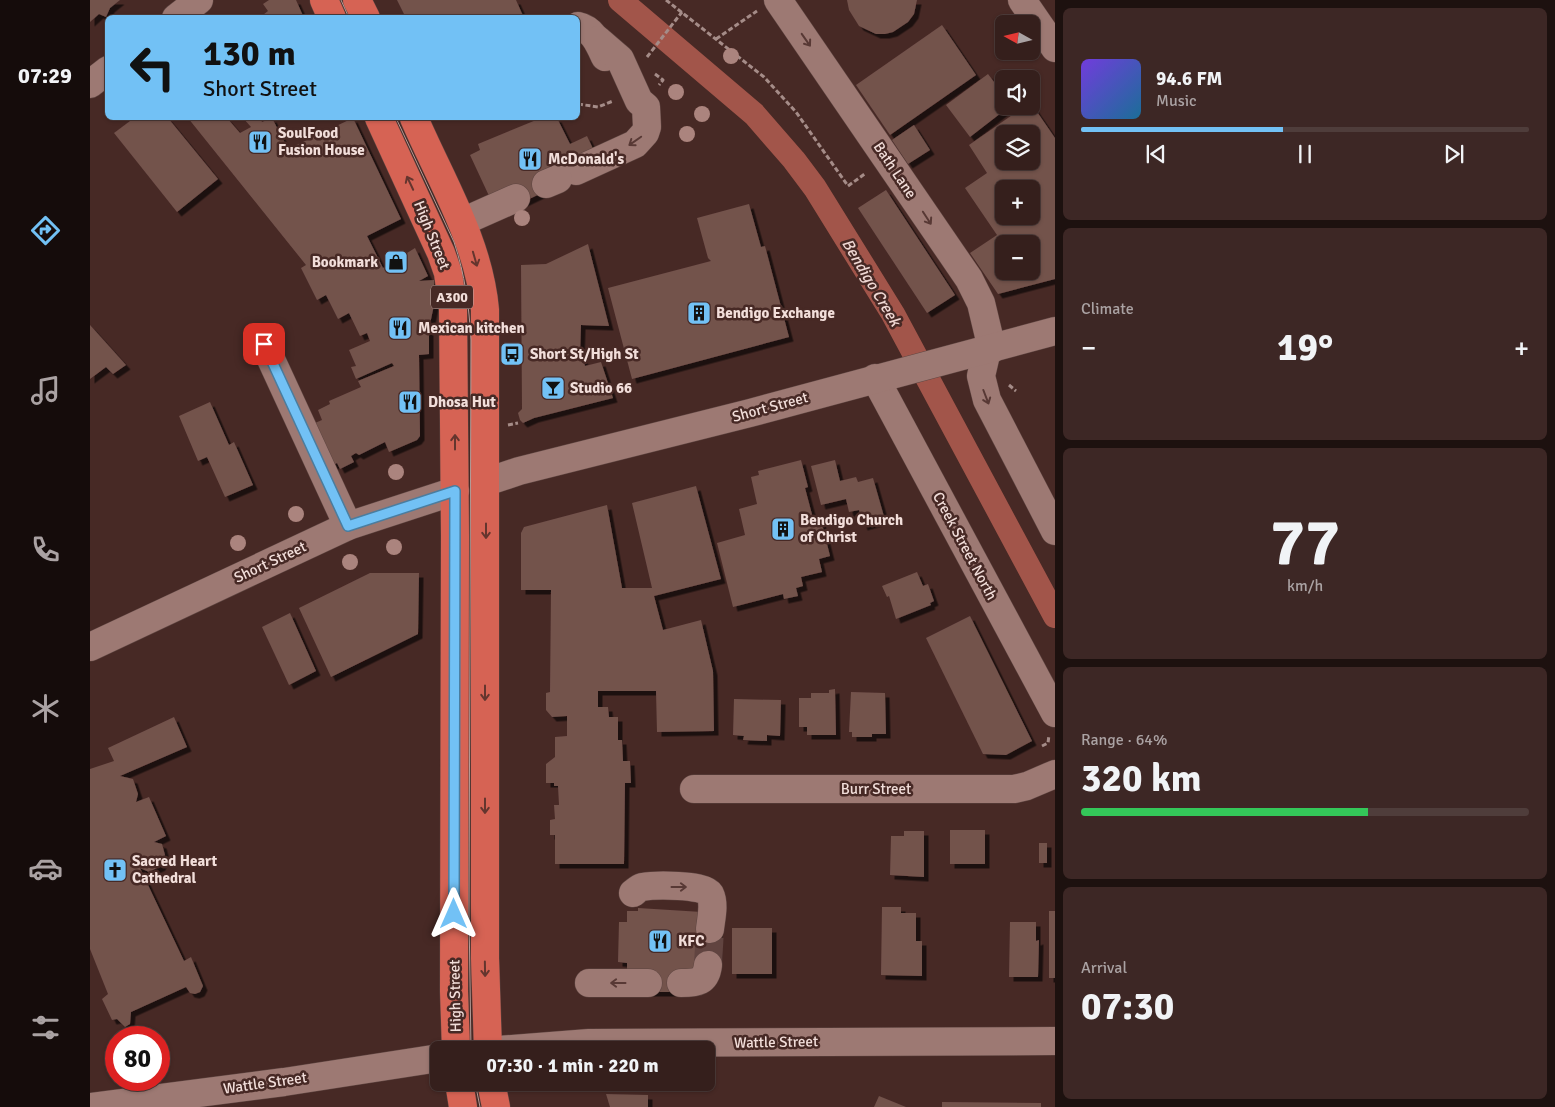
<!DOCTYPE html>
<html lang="en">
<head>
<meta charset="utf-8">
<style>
	:root { --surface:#351f1c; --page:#3d2725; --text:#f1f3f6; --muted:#aaa2a3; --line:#4f3d3b; --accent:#72c1f5 }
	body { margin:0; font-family:Signika,sans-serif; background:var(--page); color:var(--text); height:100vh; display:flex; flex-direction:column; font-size:19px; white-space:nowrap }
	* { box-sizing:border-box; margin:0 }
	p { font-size:16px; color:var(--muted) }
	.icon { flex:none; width:28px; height:28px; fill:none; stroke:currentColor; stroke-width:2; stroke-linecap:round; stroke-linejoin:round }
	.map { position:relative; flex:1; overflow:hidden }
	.drawer { display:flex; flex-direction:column; gap:8px; padding:8px; background:#1d110f; width:500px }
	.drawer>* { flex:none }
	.guide { position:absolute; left:15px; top:15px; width:475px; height:105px; border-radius:8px; box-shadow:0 1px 4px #0004,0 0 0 1px var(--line); background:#72c1f5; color:#111; overflow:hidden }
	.needle { width:32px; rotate:278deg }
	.fabs { position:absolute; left:905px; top:15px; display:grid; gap:10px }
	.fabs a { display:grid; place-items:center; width:45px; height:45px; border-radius:8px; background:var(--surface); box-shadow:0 1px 4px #0004,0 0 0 1px var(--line); font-size:25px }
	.speed { position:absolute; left:15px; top:1026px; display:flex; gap:10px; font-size:25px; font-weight:700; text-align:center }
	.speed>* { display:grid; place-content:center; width:65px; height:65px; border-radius:50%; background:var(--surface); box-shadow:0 1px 4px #0004,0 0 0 1px var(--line); line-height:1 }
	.speed .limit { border:8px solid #d22; background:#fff; color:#111 }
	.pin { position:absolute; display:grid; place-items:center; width:42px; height:42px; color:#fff; margin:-21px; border-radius:10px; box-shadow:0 2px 8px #0006 }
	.me { position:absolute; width:55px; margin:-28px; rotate:0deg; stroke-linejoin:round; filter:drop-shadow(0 0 4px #0008) }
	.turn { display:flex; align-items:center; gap:18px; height:105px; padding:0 15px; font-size:22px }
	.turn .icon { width:65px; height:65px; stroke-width:2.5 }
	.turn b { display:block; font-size:35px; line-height:42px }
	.big { font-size:38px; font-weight:700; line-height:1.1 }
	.drawer .widget { flex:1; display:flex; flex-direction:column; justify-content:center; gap:8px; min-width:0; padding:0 18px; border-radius:8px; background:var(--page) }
	.drawer .dial { align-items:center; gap:0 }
	.dial b { font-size:65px; line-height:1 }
	.song { display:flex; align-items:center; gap:15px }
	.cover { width:60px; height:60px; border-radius:8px; background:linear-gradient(135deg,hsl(260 70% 55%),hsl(200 70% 35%)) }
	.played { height:5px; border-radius:2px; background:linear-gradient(90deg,var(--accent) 45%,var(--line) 45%) }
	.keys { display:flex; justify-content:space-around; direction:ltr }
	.heat { display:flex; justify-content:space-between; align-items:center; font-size:28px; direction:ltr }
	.charge { height:8px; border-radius:4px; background:linear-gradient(90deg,#34c759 64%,var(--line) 0) }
	.trip { position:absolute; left:340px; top:1041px; width:285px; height:50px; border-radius:8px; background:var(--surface); box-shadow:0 1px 4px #0004,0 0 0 1px var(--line); font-weight:700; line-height:50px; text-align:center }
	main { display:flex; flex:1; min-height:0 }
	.menu { display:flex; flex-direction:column; width:90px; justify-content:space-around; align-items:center; background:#150c0b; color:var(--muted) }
	.menu .icon { width:35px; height:35px }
	.menu .active { color:var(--accent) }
	.menu b { font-size:22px; color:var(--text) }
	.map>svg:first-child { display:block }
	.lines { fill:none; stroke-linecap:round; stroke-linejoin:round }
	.canal { stroke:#a2554a; stroke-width:24 }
	.building { fill:#73524c; fill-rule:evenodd; filter:url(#shadow) }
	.minor-tunnel { stroke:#614440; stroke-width:28; stroke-dasharray:28 14; stroke-linecap:butt }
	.minor-casing { stroke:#5f4642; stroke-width:29 }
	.highway-casing { stroke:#5f4642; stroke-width:29 }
	.path { stroke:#a58c88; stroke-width:3; stroke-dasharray:5 2.5; stroke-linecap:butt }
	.minor { stroke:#9d7973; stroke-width:28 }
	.highway { stroke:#d66354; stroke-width:28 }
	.tram { stroke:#b49c98; stroke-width:1 }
	.tree { fill:#ab847e }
	.oneway { stroke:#583935 }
	.oneway2 { stroke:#64352e }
	.route-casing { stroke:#4a7d9f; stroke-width:12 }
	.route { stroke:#72c1f5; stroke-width:9 }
	.labels { text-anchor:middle; stroke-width:5; stroke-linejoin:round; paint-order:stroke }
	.shield { fill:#472925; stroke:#bfa8a4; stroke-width:1 }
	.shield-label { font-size:14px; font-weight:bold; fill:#f2deda }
	.poi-label { font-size:15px; font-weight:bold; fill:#f2deda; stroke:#472925; text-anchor:start }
	.street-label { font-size:15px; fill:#f2deda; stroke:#472925 }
	.water-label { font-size:16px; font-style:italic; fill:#efd7d3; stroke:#472925 }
</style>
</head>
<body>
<main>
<nav class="menu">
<b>07:29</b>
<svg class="icon active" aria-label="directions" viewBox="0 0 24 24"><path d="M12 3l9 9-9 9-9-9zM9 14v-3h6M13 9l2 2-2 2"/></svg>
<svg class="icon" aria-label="music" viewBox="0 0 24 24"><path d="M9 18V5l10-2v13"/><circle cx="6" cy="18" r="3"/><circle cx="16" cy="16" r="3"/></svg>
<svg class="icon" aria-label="phone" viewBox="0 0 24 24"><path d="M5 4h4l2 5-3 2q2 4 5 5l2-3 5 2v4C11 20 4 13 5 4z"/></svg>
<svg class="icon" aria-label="climate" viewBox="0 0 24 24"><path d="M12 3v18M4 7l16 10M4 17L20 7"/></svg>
<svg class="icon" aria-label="car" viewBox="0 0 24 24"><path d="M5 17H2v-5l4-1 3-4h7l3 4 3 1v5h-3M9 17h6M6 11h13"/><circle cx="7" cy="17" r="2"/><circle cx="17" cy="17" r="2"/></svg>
<svg class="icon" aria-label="filters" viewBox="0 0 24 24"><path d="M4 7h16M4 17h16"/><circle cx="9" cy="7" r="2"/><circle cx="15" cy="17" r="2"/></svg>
</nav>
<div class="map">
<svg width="965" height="1107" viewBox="0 0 965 1107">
	<defs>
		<filter id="shadow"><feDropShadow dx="4.5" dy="4.5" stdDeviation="0" flood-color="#0009"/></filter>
	</defs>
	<rect width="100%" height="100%" fill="#472925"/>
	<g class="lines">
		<path class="canal" d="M530,0L664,114L704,160L725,188L803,314L965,616"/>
	</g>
	<g class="building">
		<path d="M0,0H30L20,8L16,17L9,14L0,22Z"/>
		<path d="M179,0H206L214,18H169L178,11L173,4Z"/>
		<path d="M307,0H426L434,18H316Z"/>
		<path d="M757,0H827L824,14L818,22L803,32L795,34H786L769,26L759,10Z"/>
		<path d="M852,25L886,75L800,135L766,85Z"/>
		<path d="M898,74L914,95V106H920L880,137L856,105Z"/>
		<path d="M941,103L965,138V279L908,294L880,253L907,235L875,188L897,173L879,145L935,106H941ZM914,134H941V161H914ZM914,189H941V216H914ZM914,244H941V271H914Z"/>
		<path d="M44,118H78L128,179L87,212L24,133Z"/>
		<path d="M98,118H137L150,133L161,127L153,118H170L172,122L182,118L198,149L263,118L311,219L277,236L293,268L325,248L338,276L329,281L344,280V305L340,324H339V354L329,355L330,436L327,440L299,452L295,442L269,455L266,453L261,456L264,462L250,469L247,463L243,465L225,423L232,420L228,410L240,404L239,401L271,387L268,381L304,366L302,363L266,379L261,367L266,366L259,350L280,341L277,333L270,336L259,313L248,319L236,295L227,300L211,268L216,265Z"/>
		<path d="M451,118H467L480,144L497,136L506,155L458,190L431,203L400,198L380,155L390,150L388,144Z"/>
		<path d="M824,125L840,150L818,164L802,140Z"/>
		<path d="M796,190L865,295L837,313L768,208Z"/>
		<path d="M659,204L671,247L675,246L699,337L542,379L518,288L621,261L618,258L607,218Z"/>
		<path d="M498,244L519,326L491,325L490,355H492L495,366L511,362L523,398L444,418L433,423L430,420L428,413L432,409L431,265L456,264Z"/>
		<path d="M0,325L36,365L23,374L16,367L0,379Z"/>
		<path d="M120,402L139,445L144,442L163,485L135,497L117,457L108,461L89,416Z"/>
		<path d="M711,460L718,487L715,488L724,522L731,520L740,556L729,559L732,572L711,577L713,586L706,588L708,596L694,599L693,594L643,607L627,543L655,535L649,509L667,504L661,477L669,475L668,471Z"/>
		<path d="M745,460L750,481L766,477L768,482L783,478L795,520L773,526L769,510L759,512L756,499L731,505L721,466Z"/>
		<path d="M606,486L631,579L564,596L573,630L611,620L623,671L624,731L567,732L566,691H508V707H518L519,717H528V740H532L533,761H540L541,783H535L534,864H465V835H460V820L465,819L464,805H469L468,786H464V783H456V764L465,757V737L477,736V716L462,717L456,710V693L460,692L461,590H431V533L434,527L517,505L532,588H562L542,503Z"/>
		<path d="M827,572L833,586L838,584L844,601L840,603L841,605L806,619L799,596L797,597L792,586Z"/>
		<path d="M280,573H329L328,634L241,677L209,608Z"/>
		<path d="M200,613L226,671L199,685L172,627Z"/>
		<path d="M880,616L942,741L916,755L893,754L836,638Z"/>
		<path d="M745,689L746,735H717V727H709V698H721V693H739V690Z"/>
		<path d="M761,692L795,693L796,734H782V737H762V732H759Z"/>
		<path d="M644,699L691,700L690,736L677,735V741L653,740L654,736L643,735Z"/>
		<path d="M84,717L97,747L30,776L43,779L48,794L46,802L59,797L76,836L64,842L72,844L75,855L71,866L59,872L50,868L94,961L101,957L113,986L110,992L105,994L100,993L96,987L41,1012L40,1024L35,1027L27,1019L22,1020L12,999L18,994L0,949V769L24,761L18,748Z"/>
		<rect x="860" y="830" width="35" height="34"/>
		<path d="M814,831H834V877L800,875L801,836H814Z"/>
		<rect x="949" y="843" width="8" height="20"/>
		<path d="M792,907H811V913H826V941H832V976L791,975Z"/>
		<path d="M548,908L612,912L628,929L627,965L591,992H557L537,973V963L528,962L529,922H537V911H548Z"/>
		<rect x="959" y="911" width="6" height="67"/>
		<path d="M920,922H946V941L949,940L948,977H919Z"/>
		<rect x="642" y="928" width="40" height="46"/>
		<path d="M516,1094L558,1095V1107H520Z"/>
		<path d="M789,1096L816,1107H784Z"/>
		<path d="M852,1102L951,1103V1107H852Z"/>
	</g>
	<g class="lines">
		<path class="minor-tunnel" d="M618,965L620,929"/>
		<g class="minor-casing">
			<g id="minor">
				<path d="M688,0L879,279L891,303L902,349"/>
				<path d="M932,0L965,48"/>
				<path d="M86,18L109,0"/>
				<path d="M488,26C503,29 509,44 515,57"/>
				<path d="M0,84L18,70"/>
				<path d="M486,171L545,144L555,133L557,127L556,107L549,101L530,59L508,40"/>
				<path d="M456,184L468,179"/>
				<path d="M372,222L426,198"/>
				<path d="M174,344L258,526"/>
				<path d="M897,350L891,376L897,400L965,531"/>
				<path d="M785,378L965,713"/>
				<path d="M396,482L429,471L660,413L965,331"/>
				<path d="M0,647L258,526L365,491"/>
				<path d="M604,789H924L937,786L965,774"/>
				<path d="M543,893C546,891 548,888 552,887C564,885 614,884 620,894C625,904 621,919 620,929"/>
				<path d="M499,983H558"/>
				<path d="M591,983C607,983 616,982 618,965"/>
				<path d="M408,1050L499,1043L965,1041"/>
				<path d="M0,1107L194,1082L349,1058"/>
			</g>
		</g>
		<g class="highway-casing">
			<g id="highway">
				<path d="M234,0L242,18"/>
				<path d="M267,0L276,18"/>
				<path d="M289,118L351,253L358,273L363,309L365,536L364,991L366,1050"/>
				<path d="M324,118C351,181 389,241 395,310V958L398,1050"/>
				<path d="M369,1082L373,1107"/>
				<path d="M401,1082L406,1107"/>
			</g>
		</g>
		<g class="path">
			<path d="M576,0L674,77L706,112L758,186L776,173"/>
			<path d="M626,39L667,11"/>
			<path d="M557,57L592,12"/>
			<path d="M565,74L573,80L569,85"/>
			<path d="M488,104L508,107L523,101"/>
			<path d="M919,385L926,391"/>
			<path d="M418,425L428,423"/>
			<path d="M952,746L958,743L959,735"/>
		</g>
		<use href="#minor" class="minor"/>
		<use href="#highway" class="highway"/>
		<g class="tram">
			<path d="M251,0L259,18"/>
			<path d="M306,118L364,242C375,275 379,306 381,340L379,913L381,1050"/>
			<path d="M385,1082L390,1107"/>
		</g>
	</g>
	<g class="tree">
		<circle cx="641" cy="56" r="8"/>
		<circle cx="586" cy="92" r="8"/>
		<circle cx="612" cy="114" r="8"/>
		<circle cx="597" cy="134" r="8"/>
		<circle cx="432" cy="218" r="8"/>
		<circle cx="306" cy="472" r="8"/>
		<circle cx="206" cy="514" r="8"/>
		<circle cx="148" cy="543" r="8"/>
		<circle cx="304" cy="547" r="8"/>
		<circle cx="260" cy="562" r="8"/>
	</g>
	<defs><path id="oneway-shaft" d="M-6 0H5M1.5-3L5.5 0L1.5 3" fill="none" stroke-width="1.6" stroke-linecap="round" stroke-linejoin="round" transform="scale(1.25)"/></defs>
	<g class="oneway">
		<use href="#oneway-shaft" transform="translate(716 40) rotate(55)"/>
		<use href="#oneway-shaft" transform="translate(545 141) rotate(145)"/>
		<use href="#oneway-shaft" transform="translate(837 218) rotate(57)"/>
		<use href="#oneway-shaft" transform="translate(896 397) rotate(69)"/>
		<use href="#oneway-shaft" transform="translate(589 887)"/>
		<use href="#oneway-shaft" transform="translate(528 983) rotate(-180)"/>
	</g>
	<g class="oneway2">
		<use href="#oneway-shaft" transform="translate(320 183) rotate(-115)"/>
		<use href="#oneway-shaft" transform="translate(385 259) rotate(74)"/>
		<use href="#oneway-shaft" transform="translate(365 442) rotate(-90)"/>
		<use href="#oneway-shaft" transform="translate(396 531) rotate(90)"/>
		<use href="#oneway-shaft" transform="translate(395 693) rotate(90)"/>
		<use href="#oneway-shaft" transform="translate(395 806) rotate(90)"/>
		<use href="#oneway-shaft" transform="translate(395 969) rotate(89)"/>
	</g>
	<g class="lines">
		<g class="route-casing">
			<path id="route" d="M174,344L258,526L365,491L364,914"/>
		</g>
		<use href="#route" class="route"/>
	</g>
	<defs>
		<g id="restaurant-square" transform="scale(1.25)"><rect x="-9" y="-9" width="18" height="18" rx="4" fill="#72c1f5" stroke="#472925"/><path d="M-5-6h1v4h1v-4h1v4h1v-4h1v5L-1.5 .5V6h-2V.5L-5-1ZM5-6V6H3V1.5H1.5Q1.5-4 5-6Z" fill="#111"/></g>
		<g id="shop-square" transform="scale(1.25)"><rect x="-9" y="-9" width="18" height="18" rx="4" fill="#72c1f5" stroke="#472925"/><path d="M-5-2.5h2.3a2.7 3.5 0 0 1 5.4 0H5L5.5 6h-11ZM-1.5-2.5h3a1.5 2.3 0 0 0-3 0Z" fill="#111"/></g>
		<g id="building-square" transform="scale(1.25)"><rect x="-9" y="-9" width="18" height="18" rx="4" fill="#72c1f5" stroke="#472925"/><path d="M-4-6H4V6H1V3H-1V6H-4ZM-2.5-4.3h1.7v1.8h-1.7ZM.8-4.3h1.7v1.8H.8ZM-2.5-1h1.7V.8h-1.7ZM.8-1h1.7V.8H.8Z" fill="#111"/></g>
		<g id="bus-square" transform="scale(1.25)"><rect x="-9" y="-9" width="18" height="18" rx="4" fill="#72c1f5" stroke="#472925"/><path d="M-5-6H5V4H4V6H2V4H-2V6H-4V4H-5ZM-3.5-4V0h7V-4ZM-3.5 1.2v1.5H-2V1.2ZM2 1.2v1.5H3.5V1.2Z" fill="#111"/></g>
		<g id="bar-square" transform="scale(1.25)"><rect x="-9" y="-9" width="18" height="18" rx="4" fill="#72c1f5" stroke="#472925"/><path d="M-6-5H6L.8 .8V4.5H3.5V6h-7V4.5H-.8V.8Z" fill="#111"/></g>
		<g id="church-square" transform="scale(1.25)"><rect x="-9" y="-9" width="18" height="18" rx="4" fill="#72c1f5" stroke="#472925"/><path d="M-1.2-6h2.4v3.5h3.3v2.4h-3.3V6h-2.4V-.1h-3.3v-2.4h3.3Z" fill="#111"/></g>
	</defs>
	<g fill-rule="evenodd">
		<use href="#restaurant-square" x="170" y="142"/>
		<use href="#restaurant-square" x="440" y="159"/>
		<use href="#shop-square" x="306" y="262"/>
		<use href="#building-square" x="609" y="313"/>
		<use href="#restaurant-square" x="310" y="328"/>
		<use href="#bus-square" x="422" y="354"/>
		<use href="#bar-square" x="463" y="388"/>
		<use href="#restaurant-square" x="320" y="402"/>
		<use href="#building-square" x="693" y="529"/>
		<use href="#church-square" x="25" y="870"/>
		<use href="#restaurant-square" x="570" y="941"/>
	</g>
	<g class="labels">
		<rect class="shield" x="341" y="285.5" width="42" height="23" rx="4"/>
		<g class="shield-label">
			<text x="362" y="302">A300</text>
		</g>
		<g class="poi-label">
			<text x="188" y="138">SoulFood<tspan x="188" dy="17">Fusion House</tspan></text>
			<text x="458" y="164">McDonald's</text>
			<text x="288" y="267" text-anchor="end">Bookmark</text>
			<text x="626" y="318">Bendigo Exchange</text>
			<text x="328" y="333">Mexican kitchen</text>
			<text x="440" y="359">Short St/High St</text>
			<text x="480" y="393">Studio 66</text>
			<text x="338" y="407">Dhosa Hut</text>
			<text x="710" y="525">Bendigo Church<tspan x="710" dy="17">of Christ</tspan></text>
			<text x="42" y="866">Sacred Heart<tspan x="42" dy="17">Cathedral</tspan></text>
			<text x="588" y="946">KFC</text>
		</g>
		<g class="street-label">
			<text transform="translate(805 170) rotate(56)" y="5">Bath Lane</text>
			<text transform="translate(342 235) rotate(68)" y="5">High Street</text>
			<text transform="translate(680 407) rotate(-15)" y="5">Short Street</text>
			<text transform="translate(875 546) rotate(62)" y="5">Creek Street North</text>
			<text transform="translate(180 562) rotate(-25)" y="5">Short Street</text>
			<text x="786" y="794">Burr Street</text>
			<text transform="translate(365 996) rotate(-91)" y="5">High Street</text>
			<text transform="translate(686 1042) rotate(-1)" y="5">Wattle Street</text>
			<text transform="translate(175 1083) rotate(-8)" y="5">Wattle Street</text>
		</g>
		<g class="water-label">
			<text transform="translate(782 282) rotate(59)" y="6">Bendigo Creek</text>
		</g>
	</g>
</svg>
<div class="fabs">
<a><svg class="needle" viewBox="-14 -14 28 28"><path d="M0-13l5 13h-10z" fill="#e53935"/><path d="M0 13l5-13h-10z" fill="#aaa2a3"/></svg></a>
<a><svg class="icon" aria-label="sound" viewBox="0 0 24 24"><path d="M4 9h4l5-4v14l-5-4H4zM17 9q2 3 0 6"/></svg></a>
<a><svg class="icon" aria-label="layers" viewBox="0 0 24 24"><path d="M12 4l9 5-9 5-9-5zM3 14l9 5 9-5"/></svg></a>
<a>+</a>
<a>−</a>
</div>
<div class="speed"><div class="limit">80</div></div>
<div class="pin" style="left:174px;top:344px;background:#d93025"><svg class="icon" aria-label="arrive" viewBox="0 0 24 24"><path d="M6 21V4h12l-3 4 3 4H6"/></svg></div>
<svg class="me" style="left:364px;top:914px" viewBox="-20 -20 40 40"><path d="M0-17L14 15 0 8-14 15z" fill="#72c1f5" stroke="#fff" stroke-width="4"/></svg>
<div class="trip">07:30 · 1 min · 220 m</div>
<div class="guide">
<div class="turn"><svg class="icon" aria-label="left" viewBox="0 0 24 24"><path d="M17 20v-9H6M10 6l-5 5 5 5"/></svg><div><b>130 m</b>Short Street</div></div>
</div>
</div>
<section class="drawer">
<div class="widget">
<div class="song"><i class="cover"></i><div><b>94.6 FM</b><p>Music</p></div></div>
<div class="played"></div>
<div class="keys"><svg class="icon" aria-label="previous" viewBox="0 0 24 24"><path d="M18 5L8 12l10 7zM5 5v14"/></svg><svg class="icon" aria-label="pause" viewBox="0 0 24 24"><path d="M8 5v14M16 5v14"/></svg><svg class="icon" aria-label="next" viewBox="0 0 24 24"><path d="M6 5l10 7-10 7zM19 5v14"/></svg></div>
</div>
<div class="widget"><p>Climate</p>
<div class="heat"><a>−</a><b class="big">19°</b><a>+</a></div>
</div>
<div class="widget dial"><b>77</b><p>km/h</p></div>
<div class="widget"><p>Range · 64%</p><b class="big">320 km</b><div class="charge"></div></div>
<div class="widget"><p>Arrival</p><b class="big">07:30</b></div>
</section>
</main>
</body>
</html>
